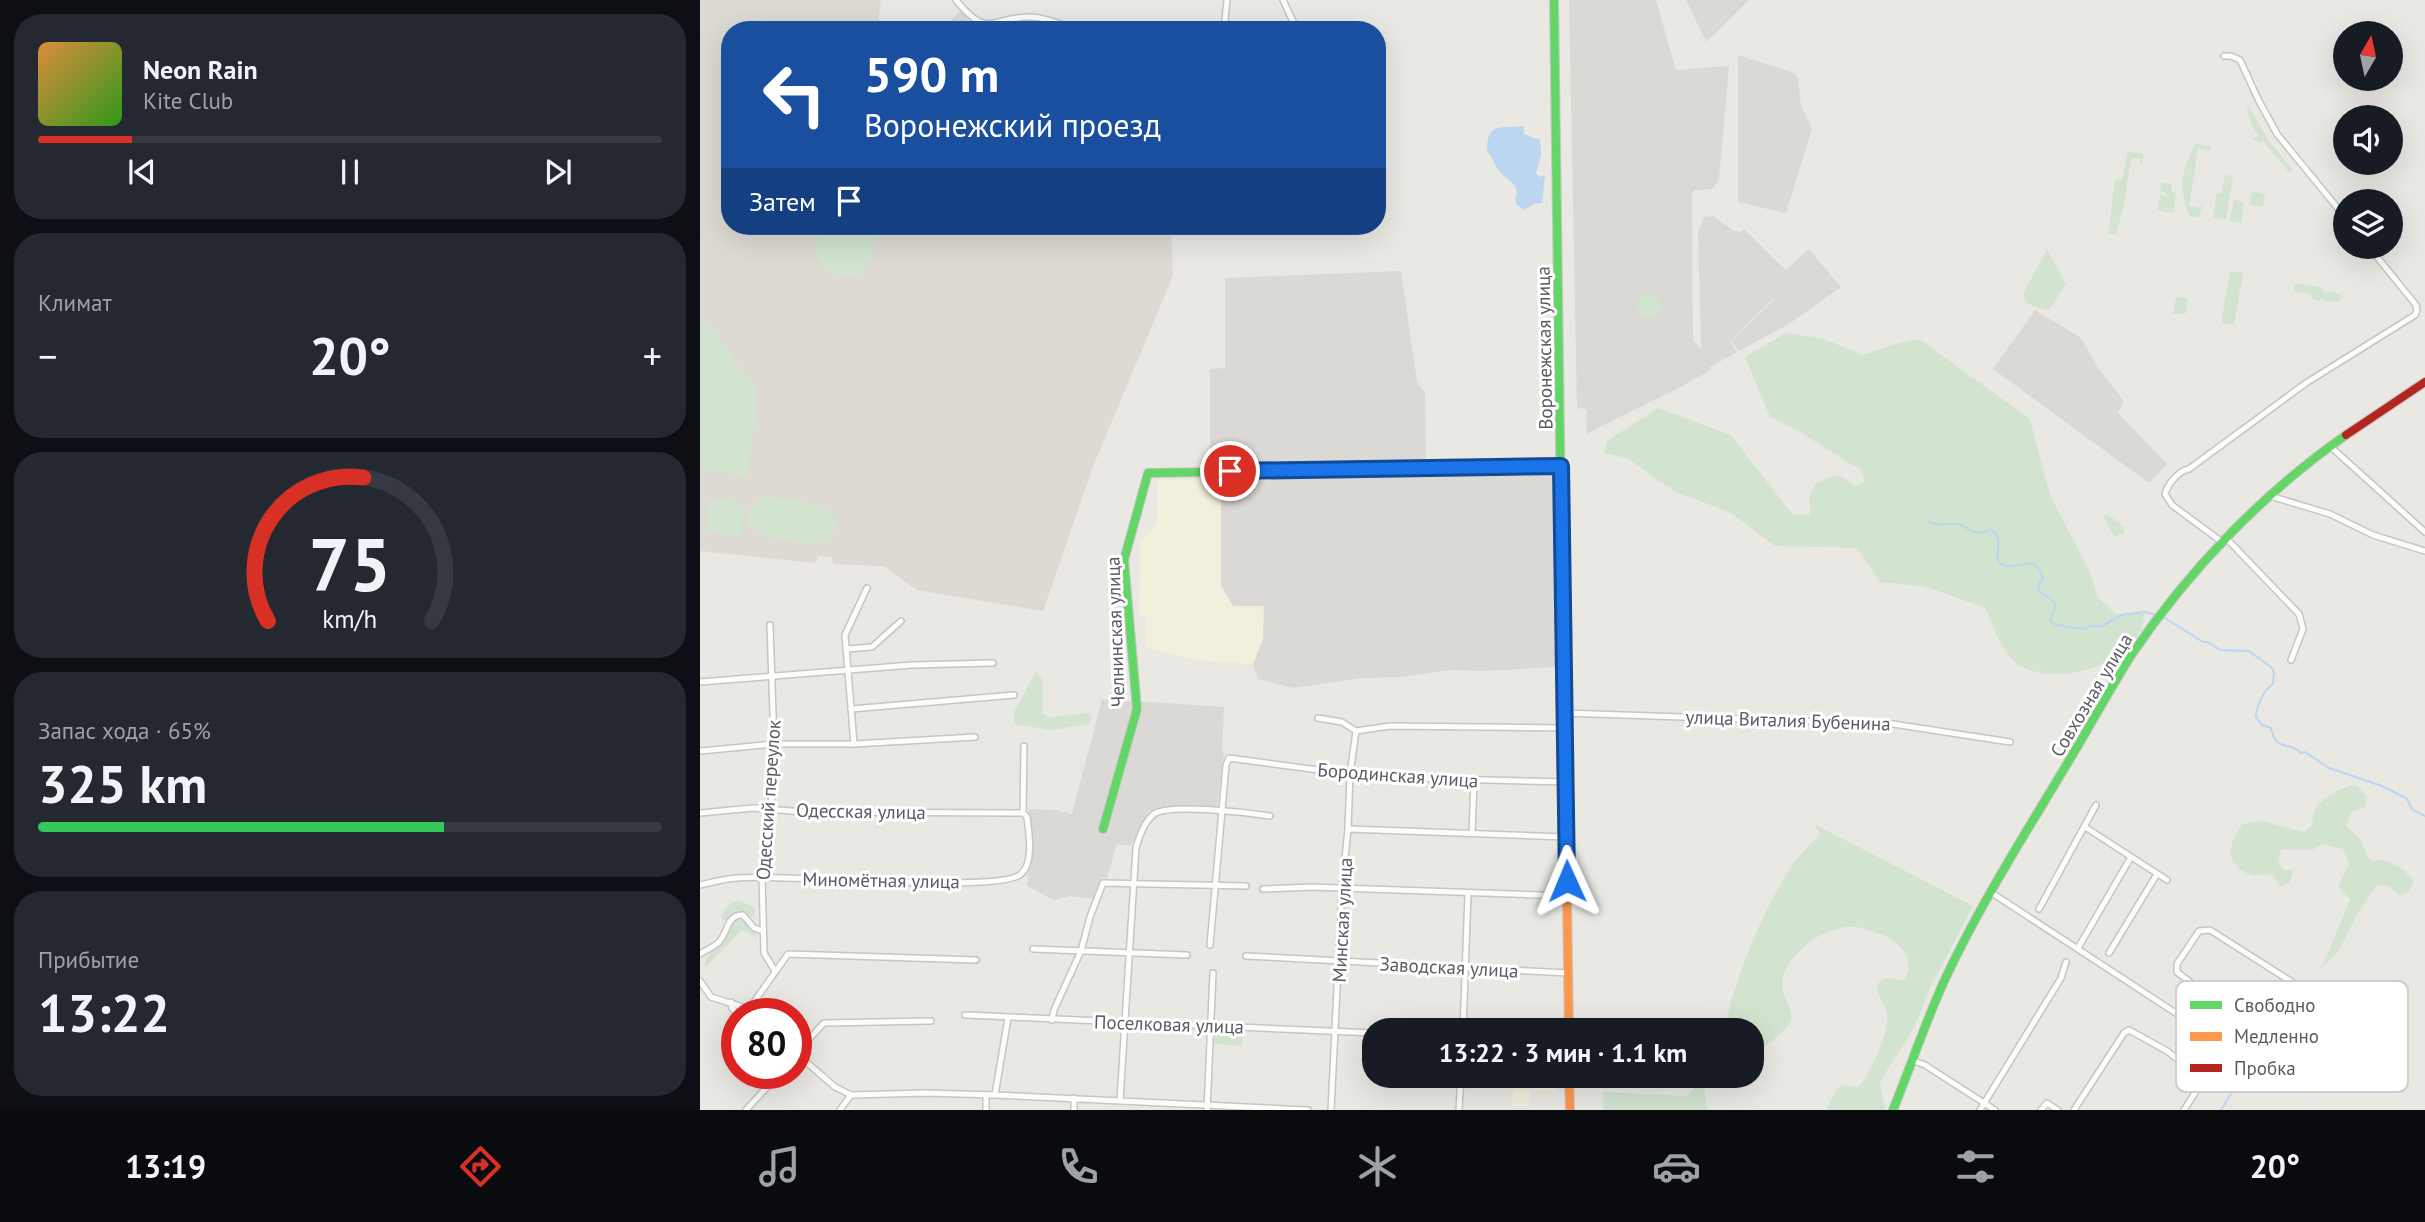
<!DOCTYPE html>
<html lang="ru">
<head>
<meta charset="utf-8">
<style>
	:root { --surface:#171b24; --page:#242831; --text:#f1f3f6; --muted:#9ea1a6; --line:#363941; --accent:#d93025 }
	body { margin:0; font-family:"PT Sans",sans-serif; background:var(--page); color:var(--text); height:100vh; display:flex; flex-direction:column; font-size:26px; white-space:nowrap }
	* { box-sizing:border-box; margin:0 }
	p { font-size:23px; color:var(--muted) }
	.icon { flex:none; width:38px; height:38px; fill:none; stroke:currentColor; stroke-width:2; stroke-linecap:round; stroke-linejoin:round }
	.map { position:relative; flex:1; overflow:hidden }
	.details { display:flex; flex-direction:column; gap:14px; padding:14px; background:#0d0f14; width:700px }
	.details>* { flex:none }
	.banner { position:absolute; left:21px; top:21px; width:665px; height:214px; border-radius:28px; box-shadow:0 7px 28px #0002; background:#1a4fa0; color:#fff; overflow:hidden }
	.needle { width:46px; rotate:9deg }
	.tools { position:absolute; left:1633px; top:21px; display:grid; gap:14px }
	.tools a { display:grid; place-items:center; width:70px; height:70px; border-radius:50%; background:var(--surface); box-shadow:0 7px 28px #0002; font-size:35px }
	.speed { position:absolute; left:21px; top:998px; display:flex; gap:14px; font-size:35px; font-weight:700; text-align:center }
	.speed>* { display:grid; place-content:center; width:91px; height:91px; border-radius:50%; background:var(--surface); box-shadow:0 7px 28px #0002; line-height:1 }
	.speed .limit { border:10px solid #d22; background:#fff; color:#111 }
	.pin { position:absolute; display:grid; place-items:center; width:60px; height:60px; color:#fff; margin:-30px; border:4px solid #fff; border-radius:50%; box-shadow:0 2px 7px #0007 }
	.me { position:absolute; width:77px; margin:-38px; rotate:359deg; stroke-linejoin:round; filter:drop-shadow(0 0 5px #0008) }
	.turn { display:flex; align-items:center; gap:24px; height:147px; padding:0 28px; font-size:32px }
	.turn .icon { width:91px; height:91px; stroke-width:2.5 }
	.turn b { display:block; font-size:49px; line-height:60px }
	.then { display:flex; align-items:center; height:66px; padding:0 28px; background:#0003; gap:14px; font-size:26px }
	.big { font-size:52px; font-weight:700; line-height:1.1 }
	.details .card { flex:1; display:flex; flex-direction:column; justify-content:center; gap:10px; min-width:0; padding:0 24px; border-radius:28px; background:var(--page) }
	.details .dial { align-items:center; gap:0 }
	.dial svg { height:182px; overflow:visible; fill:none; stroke:var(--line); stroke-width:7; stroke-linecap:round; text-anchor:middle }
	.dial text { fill:var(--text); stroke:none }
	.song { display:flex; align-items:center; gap:21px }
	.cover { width:84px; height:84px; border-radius:10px; background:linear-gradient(135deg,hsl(30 70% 55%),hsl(110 70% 35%)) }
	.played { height:7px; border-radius:4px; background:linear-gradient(90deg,var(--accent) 15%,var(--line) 15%) }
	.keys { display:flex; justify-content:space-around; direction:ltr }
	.heat { display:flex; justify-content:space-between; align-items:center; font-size:38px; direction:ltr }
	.charge { height:10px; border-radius:5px; background:linear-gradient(90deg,#34c759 65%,var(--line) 0) }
	.trip { position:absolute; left:662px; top:1018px; width:402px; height:70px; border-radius:28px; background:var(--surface); box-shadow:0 7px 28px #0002; font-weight:700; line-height:70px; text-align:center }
	.tab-bar { display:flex; height:112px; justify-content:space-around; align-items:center; background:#090b0e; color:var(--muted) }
	.tab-bar .icon { width:49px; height:49px }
	.tab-bar .on { color:var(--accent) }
	.tab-bar b { font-size:32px; color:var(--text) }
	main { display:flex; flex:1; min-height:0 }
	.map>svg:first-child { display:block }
	.commercial { fill:#f2efdc }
	.industrial { fill:#dad9d5 }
	.education { fill:#dcdad3 }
	.green { fill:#d2e4d0 }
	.water { fill:#bad6f1 }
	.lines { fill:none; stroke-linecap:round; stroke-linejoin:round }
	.stream { stroke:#bad6f1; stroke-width:2 }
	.street-casing { stroke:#c6c6c6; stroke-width:8 }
	.fast-casing { stroke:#c5c5c3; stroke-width:10 }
	.slow-casing { stroke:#c5c5c3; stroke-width:10 }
	.jam-casing { stroke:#c5c5c3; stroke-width:10 }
	.street { stroke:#fcfcfb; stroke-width:5 }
	.fast { stroke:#63d668; stroke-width:8 }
	.slow { stroke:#ff974d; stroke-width:8 }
	.jam { stroke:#b3261e; stroke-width:8 }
	.rail { stroke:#e0e0e0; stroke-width:2; stroke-dasharray:2 9; stroke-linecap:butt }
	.route-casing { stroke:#114b97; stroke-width:18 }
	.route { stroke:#1a73e8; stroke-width:12 }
	.labels { text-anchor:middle; stroke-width:6; stroke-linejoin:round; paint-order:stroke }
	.street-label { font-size:19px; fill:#5a5c61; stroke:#fff }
	.key { fill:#fff; stroke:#ceced0; stroke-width:2 }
	.key-label { font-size:19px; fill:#5a5c61 }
</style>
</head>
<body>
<main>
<section class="details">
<div class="card">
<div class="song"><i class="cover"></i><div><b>Neon Rain</b><p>Kite Club</p></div></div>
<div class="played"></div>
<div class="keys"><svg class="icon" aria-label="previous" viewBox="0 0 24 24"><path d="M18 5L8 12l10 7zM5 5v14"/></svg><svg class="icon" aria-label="pause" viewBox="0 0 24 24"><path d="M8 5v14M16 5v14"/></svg><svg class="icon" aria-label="next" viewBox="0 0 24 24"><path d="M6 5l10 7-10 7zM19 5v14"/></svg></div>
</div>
<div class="card"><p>Климат</p>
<div class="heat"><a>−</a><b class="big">20°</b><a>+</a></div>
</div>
<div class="card dial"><svg viewBox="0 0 100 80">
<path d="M14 69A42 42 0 1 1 86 69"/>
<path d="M14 69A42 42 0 0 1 56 6" stroke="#d93025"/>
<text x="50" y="56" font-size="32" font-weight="700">75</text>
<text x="50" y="72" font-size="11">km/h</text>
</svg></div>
<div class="card"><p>Запас хода · 65%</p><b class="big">325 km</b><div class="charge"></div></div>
<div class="card"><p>Прибытие</p><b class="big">13:22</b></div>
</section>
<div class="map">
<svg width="1725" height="1110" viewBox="0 0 1725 1110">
	<rect width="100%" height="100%" fill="#e9e8e3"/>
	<g class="commercial">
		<path d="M521,479V586L564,606L563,640L553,664L495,660L446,648V617H439L440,538L444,539L457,522L458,480Z"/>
		<path d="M814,1076H854V1091L831,1090L830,1106H812Z"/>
	</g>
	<g class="industrial">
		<path d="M869,0H956L976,70L1029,66L1019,180L1012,189L995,190L992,193L993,340L1001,349L998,231L1004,217L1013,216L1034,231L1041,232L1044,229L1086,270L1109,249L1141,287L1089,324L1039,351L1031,341L1073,301V295L1072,300L1030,341L1037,352L1010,367V370L981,387L886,434L887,409L877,408Z"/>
		<path d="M986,0H1049L1006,42Z"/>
		<path d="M260,10L272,24L291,30H244Z"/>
		<path d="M331,21L364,30H304L311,26Z"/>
		<path d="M1038,55L1095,73L1098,79L1101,105L1112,129L1086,213L1038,202Z"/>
		<path d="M701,271L717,382L725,393L726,462L510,464V369L525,368V278Z"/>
		<path d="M1335,310L1381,338L1398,368L1424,401L1418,413L1467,464L1449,483L1293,369Z"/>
		<path d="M854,470L855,667L784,671L752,670L700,677L663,678L593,688L558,679L553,664L563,640L564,606H533L521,586V476Z"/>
		<path d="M402,699L524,707L522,751L524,752L517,806L458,807L448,812L431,846L417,844L407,878L401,877L395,899L370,896L354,900L327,886L332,840L328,809L356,810L372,814Z"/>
	</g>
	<path class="education" d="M0,0H181L177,30H30V226H471L473,276L394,464L343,611L217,590L183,566L133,564L132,557L118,556L116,563L0,551Z"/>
	<g class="green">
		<path d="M1549,106L1568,140L1593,170L1589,172L1562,140L1561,143L1554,140L1553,138L1558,136L1560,138L1552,127L1547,109Z"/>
		<path d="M1495,144L1510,146L1511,148V151L1498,148L1489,206L1500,208L1503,201L1500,215L1498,217L1489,216C1478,182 1481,176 1495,144Z"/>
		<path d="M1428,151L1444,154L1442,164H1440V159L1431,158L1424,204L1416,235L1408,234L1409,230L1415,231L1409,229L1415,179L1422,180Z"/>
		<path d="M1525,175L1533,176L1526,220L1513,218L1517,193H1522Z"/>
		<path d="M1465,183L1472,184L1471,192L1476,193L1474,209L1462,208L1474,210L1473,213L1457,210L1460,195L1467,197L1465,192L1460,191L1461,184Z"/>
		<path d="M1552,191L1565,194L1563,207L1549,205Z"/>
		<path d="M1534,200L1544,202L1541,223L1530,221Z"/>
		<path d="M119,226H176C175,236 174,249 171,259C162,284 137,278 120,265L115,249Z"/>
		<path d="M1347,249L1366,284L1349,310C1338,307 1325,307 1323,294Z"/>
		<path d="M1530,271L1543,273L1534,325L1521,323Z"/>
		<path d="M1595,283L1623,288V291L1641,294L1640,301L1624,302V299L1621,298L1620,301L1613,300L1610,294L1594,292Z"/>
		<circle cx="949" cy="306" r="12"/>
		<path d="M1476,297L1488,299L1485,314H1473Z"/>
		<path d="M0,320L7,321L58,391L47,477L0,469Z"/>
		<path d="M1086,333L1124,339L1163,355L1192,345L1219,339L1330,419L1350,495L1390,572L1398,598L1416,614L1442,611L1444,615C1443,664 1347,693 1313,660C1300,648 1293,624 1285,608L1224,586L1180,582L1157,548L1075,546L1031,513L974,491L927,458L904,453L907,441L958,408L1031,435L1092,514L1111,515C1106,490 1113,480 1139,475L1155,486L1163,483L1164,476L1160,470L1102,433L1070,417L1045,357Z"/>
		<path d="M63,496L125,506C138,517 141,538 120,543C109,545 71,538 60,534C55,532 51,527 48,523C48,510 50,503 63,496Z"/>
		<path d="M10,499L45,504L40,537L5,531Z"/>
		<path d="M1407,514L1424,527V533L1414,537L1404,517Z"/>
		<path d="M337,670L343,682L342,713L349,717L390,713L392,719L389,724L351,730L314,724V712Z"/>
		<path d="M1655,784L1667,796L1665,807L1651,812L1647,827L1661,839L1667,857L1672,861C1691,857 1702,868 1714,881L1709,892L1700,896L1686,885L1676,886C1669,896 1663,905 1657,915C1646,935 1641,953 1622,967L1650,900L1638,886L1649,864L1643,849L1622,844L1612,850L1582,849L1578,862L1584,870H1593L1590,882L1580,887L1572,874L1552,876C1524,862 1527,847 1542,824L1562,821L1604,832L1613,825C1608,803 1637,789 1655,784Z"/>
		<path d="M1116,825L1273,906L1230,988L1214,1028L1181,1080C1178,1089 1185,1100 1185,1110H1126L1136,1090L1141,1085L1159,1087C1170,1073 1190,1032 1187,1014C1186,1004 1173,992 1178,984C1184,974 1195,980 1204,980C1218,959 1197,938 1177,933C1170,931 1163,928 1156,927C1126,924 1085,953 1082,984C1081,996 1094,1007 1091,1020C1089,1030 1061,1050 1052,1054V1031H1024C1035,976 1076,869 1120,835Z"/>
		<path d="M39,900L55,908V916L50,917L39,913L31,916L26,921L22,920C20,912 31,901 39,900Z"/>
		<path d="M43,917L56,931L57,938L42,930L5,968V961L35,918Z"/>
		<path d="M515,1030L543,1032L542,1046L514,1044Z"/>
		<path d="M1006,1076H1009L1004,1086L1007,1110H903V1092L987,1096Z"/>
	</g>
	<path class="water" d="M821,126L824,127V134L840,140L841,155L836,174L840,177L845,175L842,203L834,204L824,210L817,205L815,200C821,184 809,182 800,172C794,166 793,157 787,151C787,122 799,129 821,126Z"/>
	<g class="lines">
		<g class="stream">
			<path d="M1229,521C1239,529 1246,521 1257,524C1270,527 1274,538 1289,530L1295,532C1303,544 1294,552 1299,563C1316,575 1334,548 1343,579L1339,583L1338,591L1355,602V608L1350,621L1356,625L1385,629L1389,626H1402L1422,615L1444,612L1456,615"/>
			<path d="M1465,618L1503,642H1508L1520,650L1549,651L1571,667L1574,672L1573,684C1564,689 1556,707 1556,717L1562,725L1571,728C1576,753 1588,740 1601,753L1605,752L1629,768L1682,786L1706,798L1712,809L1725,816"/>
			<path d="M1501,1026L1546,1056L1547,1067L1521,1110"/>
		</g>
		<g class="street-casing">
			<g id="street">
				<path d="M256,0C288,40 291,17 330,17C345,17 363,25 378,30"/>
				<path d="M583,0L597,30"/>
				<path d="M524,30L527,0"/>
				<path d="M1524,56H1531L1540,60L1558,99L1577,134L1645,217"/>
				<path d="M1631,447L1725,532"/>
				<path d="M1570,496L1630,514L1673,535L1725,551"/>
				<path d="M1526,538L1599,614L1603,629L1591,660"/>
				<path d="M1522,542L1472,505L1465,494C1468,484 1478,471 1489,469L1606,383L1715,315L1717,310L1716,305L1669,247"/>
				<path d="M70,625L74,744L71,809L64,849L62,878L64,953L75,971"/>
				<path d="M147,649L172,647L201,621"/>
				<path d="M0,682L212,665L293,663"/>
				<path d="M151,709L314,695"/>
				<path d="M864,713L1193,724L1310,742"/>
				<path d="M618,718L642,722L656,731L690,726L865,728"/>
				<path d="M154,744L145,635L167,588"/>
				<path d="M0,751L74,744H154L275,737"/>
				<path d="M0,813L53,808L105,812L323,813"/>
				<path d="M1385,827L1467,880"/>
				<path d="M648,829L865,837"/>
				<path d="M772,833L774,781"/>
				<path d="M0,885C12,882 25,879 37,878C81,873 300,894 321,874C334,863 329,833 327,817L323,813L324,746"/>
				<path d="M563,889L612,887L867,896"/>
				<path d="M1292,893L1488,1021L1492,1022L1499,1017L1511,998"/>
				<path d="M1339,909L1396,805"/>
				<path d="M510,945L526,765L529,758L670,777L866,782"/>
				<path d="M1378,948L1431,857"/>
				<path d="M333,949L487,955"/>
				<path d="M1409,953L1457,874"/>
				<path d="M0,954C6,950 14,947 19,942C29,931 26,915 43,915L54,928L63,931"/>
				<path d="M546,956L869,973"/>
				<path d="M0,981L11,997L49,1009L54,1013"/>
				<path d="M31,1002L32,1008L37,1014"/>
				<path d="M49,1009L88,954L276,960"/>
				<path d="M265,1015L674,1033"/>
				<path d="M352,1020L354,1010L381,951L390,917L403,883L546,886"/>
				<path d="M1549,1021L1511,998L1477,972V964L1499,931L1510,930L1592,982"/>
				<path d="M763,1031L768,893"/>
				<path d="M96,1053L135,1087L151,1095L227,1093L295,1095L608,1110"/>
				<path d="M96,1053L124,1023L231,1021"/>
				<path d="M1214,1061L1225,1065L1295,1110"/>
				<path d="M295,1095L308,1018"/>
				<path d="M420,1100L436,848C439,837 445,821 454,814C469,803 550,813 570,816"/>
				<path d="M46,1110L80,1073"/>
				<path d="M140,1110L151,1095"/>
				<path d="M286,1110V1095"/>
				<path d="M374,1110V1098"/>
				<path d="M507,1110L513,973"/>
				<path d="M631,1110L642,888L648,829L650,774L656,731"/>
				<path d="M759,1110L761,1076"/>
				<path d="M1280,1110L1361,978L1366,962"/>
				<path d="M1341,1110L1347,1103L1358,1110"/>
				<path d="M1374,1110L1424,1033L1429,1030L1467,1051L1500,1077L1502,1082L1484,1110"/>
			</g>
		</g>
		<g class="fast-casing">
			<g id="fast">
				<path d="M854,0L861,513"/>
				<path d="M403,829L437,709L424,560L448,473L861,466"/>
				<path d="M1193,1110C1211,1066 1226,1020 1246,977C1281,903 1325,834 1367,764C1389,728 1409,690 1432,654C1489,570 1563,493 1646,435"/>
			</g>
		</g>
		<g class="slow-casing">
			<g id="slow">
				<path d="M861,513L869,1031"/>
				<path d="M869,1076L870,1110"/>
			</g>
		</g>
		<g class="jam-casing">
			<path id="jam" d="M1646,435L1725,382"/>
		</g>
		<use href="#street" class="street"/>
		<use href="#fast" class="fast"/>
		<use href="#slow" class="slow"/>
		<use href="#jam" class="jam"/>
		<path class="rail" d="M1608,1110L1675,1012L1725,953"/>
	</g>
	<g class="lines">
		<g class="route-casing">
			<path id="route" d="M530,471L861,466L867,881"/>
		</g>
		<use href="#route" class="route"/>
	</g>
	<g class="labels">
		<g class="street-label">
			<text transform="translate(844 348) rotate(-91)" y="7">Воронежская улица</text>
			<text transform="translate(415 632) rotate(-92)" y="7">Челнинская улица</text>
			<text transform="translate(1391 695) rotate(-59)" y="7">Совхозная улица</text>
			<text transform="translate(1088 720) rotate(2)" y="7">улица Виталия Бубенина</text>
			<text transform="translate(698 775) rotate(4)" y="7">Бородинская улица</text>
			<text transform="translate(68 800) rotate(-86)" y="7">Одесский переулок</text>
			<text transform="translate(161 811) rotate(1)" y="7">Одесская улица</text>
			<text transform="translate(181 880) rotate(1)" y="7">Миномётная улица</text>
			<text transform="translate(642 920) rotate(-87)" y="7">Минская улица</text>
			<text transform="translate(749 967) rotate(3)" y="7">Заводская улица</text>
			<text transform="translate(469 1024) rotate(2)" y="7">Поселковая улица</text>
		</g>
	</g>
	<rect x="1476" y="981" width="232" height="111" rx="10" class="key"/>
	<rect x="1490" y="1001" width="32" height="8" fill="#63d668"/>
	<rect x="1490" y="1032" width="32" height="9" fill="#ff974d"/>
	<rect x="1490" y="1064" width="32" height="8" fill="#b3261e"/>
	<g class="key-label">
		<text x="1534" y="1012">Свободно</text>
		<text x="1534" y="1043">Медленно</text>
		<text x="1534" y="1075">Пробка</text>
	</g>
</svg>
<div class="tools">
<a><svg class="needle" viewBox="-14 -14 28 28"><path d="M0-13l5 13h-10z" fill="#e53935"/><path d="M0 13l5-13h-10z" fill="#9ea1a6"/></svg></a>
<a><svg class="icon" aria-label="sound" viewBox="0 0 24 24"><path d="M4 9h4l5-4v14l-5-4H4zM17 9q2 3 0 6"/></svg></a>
<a><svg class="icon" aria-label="layers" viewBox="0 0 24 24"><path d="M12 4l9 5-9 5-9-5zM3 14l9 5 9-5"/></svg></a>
</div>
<div class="speed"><div class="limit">80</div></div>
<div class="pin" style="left:530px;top:471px;background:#d93025"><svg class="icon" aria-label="arrive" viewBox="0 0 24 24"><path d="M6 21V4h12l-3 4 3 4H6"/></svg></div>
<svg class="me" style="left:867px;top:881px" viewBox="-20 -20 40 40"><path d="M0-17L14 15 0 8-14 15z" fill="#1a73e8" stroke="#fff" stroke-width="4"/></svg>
<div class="trip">13:22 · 3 мин · 1.1 km</div>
<div class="banner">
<div class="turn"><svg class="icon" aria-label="left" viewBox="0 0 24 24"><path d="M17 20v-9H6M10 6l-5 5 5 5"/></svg><div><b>590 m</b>Воронежский проезд</div></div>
<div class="then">Затем<svg class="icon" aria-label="arrive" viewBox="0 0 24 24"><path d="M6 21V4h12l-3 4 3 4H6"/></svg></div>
</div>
</div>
</main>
<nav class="tab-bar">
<b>13:19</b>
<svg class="icon on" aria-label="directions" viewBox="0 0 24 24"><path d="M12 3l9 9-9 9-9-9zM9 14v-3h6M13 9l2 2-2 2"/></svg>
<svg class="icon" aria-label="music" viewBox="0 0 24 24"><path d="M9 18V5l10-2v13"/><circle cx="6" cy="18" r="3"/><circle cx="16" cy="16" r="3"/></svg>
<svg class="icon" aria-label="phone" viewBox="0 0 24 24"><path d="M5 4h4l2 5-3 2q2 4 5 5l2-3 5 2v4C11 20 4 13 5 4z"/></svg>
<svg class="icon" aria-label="climate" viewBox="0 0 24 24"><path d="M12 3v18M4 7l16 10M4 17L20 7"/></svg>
<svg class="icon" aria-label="car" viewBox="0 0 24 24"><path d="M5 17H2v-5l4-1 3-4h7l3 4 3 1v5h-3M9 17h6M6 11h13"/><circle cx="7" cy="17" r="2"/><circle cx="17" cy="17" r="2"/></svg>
<svg class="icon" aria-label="filters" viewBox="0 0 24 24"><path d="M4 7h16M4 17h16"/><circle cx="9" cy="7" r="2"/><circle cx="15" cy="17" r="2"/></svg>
<b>20°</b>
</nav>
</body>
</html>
